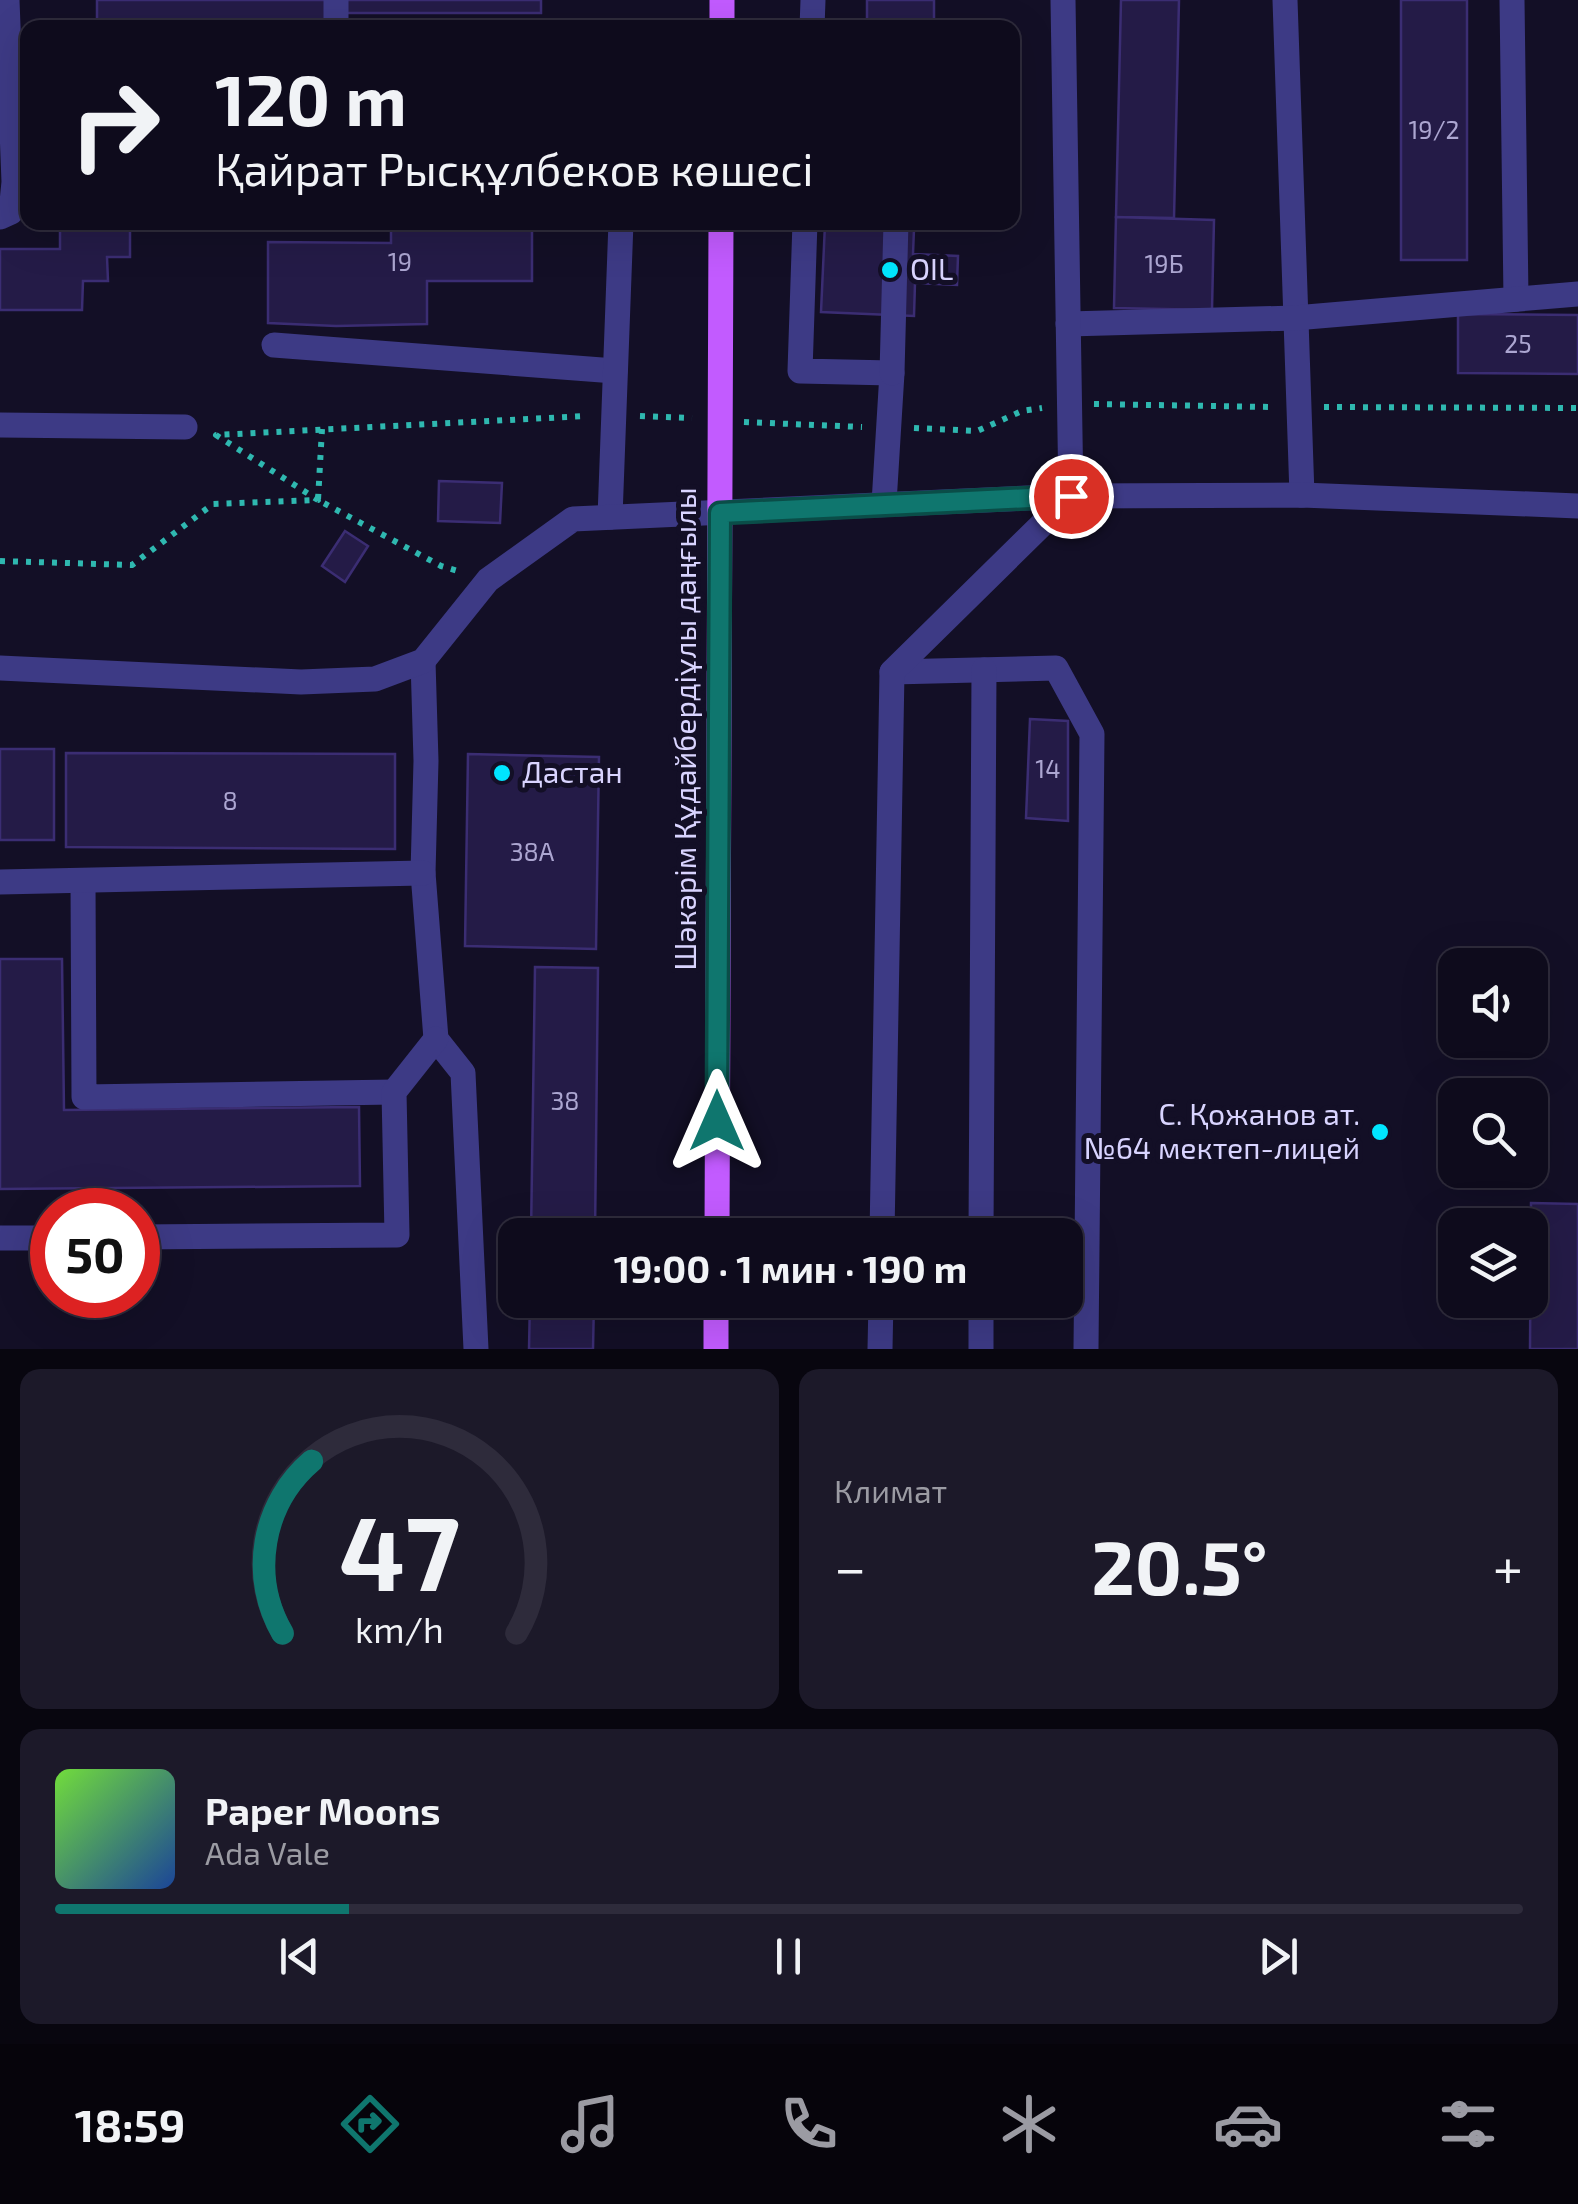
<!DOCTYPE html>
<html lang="ru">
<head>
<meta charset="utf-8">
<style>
	:root { --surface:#0e0b1c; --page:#1c1929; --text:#f1f3f6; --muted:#9b9ba3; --line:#2e2b3b; --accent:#0f766e }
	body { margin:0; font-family:"Exo 2",sans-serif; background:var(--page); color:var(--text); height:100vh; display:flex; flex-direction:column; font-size:38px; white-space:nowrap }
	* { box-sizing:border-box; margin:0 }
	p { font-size:32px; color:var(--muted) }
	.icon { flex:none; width:55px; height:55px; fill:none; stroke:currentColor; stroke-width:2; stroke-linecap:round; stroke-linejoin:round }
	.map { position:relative; height:1349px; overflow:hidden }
	.sheet { display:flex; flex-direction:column; gap:20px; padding:20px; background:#08060f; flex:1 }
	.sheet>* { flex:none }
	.guide { position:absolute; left:20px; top:20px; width:1000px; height:210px; border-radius:20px; box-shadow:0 10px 40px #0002,0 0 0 2px var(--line); background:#0e0b1c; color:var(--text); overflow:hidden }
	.buttons { position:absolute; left:1438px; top:948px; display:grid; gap:20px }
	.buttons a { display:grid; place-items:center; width:110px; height:110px; border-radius:20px; background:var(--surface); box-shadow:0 10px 40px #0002,0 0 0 2px var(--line); font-size:50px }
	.speed { position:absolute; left:30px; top:1188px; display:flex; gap:20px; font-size:50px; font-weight:700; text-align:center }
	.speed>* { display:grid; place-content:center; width:130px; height:130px; border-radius:50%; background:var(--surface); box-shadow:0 10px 40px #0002,0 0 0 2px var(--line); line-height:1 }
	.speed .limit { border:15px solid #d22; background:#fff; color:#111 }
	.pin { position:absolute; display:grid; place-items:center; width:85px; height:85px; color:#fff; margin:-42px; border:5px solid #fff; border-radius:50%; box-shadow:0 2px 10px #0007 }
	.me { position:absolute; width:110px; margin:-55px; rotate:0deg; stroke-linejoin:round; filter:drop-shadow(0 0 8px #0008) }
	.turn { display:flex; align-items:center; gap:35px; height:210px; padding:0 30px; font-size:45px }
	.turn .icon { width:130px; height:130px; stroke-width:2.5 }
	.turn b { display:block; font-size:70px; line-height:85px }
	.big { font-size:75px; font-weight:700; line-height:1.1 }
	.sheet .widget { flex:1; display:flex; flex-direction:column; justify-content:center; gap:15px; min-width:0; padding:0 35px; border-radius:20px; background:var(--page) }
	.sheet .dial { align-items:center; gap:0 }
	.dial svg { height:260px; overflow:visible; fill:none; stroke:var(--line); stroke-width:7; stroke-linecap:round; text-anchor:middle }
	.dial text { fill:var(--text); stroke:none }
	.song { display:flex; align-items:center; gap:30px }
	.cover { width:120px; height:120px; border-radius:15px; background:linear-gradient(135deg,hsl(100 70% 55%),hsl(220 70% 35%)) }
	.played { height:10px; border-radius:5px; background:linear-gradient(90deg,var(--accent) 20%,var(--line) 20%) }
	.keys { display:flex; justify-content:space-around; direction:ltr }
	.heat { display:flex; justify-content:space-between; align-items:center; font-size:55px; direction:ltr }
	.sheet .tiles { flex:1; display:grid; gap:20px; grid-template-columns:1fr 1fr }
	.widget:last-child { grid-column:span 2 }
	.trip { position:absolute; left:498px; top:1218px; width:585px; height:100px; border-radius:20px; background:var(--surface); box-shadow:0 10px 40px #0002,0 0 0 2px var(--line); font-weight:700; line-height:100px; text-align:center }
	.dock { display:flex; height:160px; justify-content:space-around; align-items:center; background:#06040b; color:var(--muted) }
	.dock .icon { width:70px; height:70px }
	.dock .on { color:var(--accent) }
	.dock b { font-size:45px; color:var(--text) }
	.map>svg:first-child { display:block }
	.building { fill:#241b47; stroke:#3b2d73; stroke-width:2.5 }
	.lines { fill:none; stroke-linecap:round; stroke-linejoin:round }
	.path { stroke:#2fb8b0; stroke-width:6; stroke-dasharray:5 8; stroke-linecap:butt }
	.minor { stroke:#3d3a85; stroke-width:25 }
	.major { stroke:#c25bff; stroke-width:25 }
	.route-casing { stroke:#0a4d48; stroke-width:25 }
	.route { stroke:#0f766e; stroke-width:18 }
	.poi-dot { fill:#00e5ff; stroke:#130f26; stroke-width:4 }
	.labels { text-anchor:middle; stroke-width:10; stroke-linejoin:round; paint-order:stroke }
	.number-label { font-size:25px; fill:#aca6d1 }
	.poi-label { font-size:30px; fill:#d9d4ff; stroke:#130f26; text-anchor:start }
	.street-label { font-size:30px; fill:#d9d4ff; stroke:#130f26 }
</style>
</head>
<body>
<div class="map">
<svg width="1578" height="1349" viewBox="0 0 1578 1349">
	<rect width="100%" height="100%" fill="#130f26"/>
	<g class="building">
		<rect x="97" y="0" width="230" height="28"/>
		<rect x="339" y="0" width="202" height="13"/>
		<rect x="867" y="0" width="67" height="28"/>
		<path d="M1121,0H1179L1174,218L1116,217Z"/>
		<rect x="1401" y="0" width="66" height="260"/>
		<path d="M1116,217L1214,220L1212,310L1114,308Z"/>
		<path d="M60,222H130V257H107L108,281H83L82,310H0V249H60Z"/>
		<path d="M391,222H532V281H427V324L336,326L268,323V242L391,243Z"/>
		<path d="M825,224L914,229L913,254L958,256L957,285L915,283L914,316L821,312Z"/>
		<path d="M1458,314L1578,315V374L1458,373Z"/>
		<path d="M439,481L502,483L500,523L438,521Z"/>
		<path d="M345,531L368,546L345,582L322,566Z"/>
		<path d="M1030,719L1068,721V821L1026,818Z"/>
		<rect x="0" y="749" width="54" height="91"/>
		<path d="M66,753L395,754V849L66,847Z"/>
		<path d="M468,754L599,757L596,949L465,946Z"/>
		<path d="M0,959H62L64,1110L359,1107L360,1186L0,1189Z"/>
		<path d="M535,967L598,968L595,1235H531Z"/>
		<path d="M1531,1203L1578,1204V1349H1530Z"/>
		<path d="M530,1300H594L593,1349H529Z"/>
	</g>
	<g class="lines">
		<g class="path">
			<path d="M1094,404L1272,407"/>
			<path d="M1324,407L1578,408"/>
			<path d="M640,416L692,418"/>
			<path d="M744,422L862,427"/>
			<path d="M914,428L977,431L1022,411L1042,408"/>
			<path d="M322,429L318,500L441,566L458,571"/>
			<path d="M0,561L132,565L213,504L318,500L216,435L587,416"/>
		</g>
		<g class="minor">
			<path d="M336,0V28"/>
			<path d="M1285,0L1302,495"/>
			<path d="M1512,0L1516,299"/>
			<path d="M812,28L813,0"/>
			<path d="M0,217L11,212L14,182L7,0"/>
			<path d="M805,222L800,371L892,373L884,503"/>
			<path d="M1068,324L1295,318L1578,294"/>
			<path d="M274,345L615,371"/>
			<path d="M892,373L896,222"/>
			<path d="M0,425L185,427"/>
			<path d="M610,517L621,222"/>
			<path d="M423,661L426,761L423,873L436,1039L463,1073L476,1349"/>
			<path d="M0,668L301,682L375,679L423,661L488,580L573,519L1071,496L1302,495L1578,506"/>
			<path d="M892,672L1056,668L1092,734L1086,1349"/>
			<path d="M83,881L84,1097L394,1092"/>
			<path d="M0,882L423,873"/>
			<path d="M882,1235L892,672L1071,496L1063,0"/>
			<path d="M981,1235L984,670"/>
			<path d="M138,1237L397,1235L394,1092L436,1039"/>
			<path d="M0,1238H52"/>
			<path d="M880,1349L881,1300"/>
			<path d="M981,1349V1300"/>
		</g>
		<g class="major">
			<path d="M722,28V0"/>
			<path d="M717,1235L721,222"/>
			<path d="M716,1349V1300"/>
		</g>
	</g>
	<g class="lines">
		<g class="route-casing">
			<path id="route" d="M717,1121L720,513L1071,496"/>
		</g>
		<use href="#route" class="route"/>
	</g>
	<g class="poi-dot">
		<circle cx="890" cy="270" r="10"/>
		<circle cx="502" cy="773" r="10"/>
		<circle cx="1380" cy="1132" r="10"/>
	</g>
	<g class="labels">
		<g class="number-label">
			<text x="1434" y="139">19/2</text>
			<text x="400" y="271">19</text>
			<text x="1164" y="273">19Б</text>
			<text x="1518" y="353">25</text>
			<text x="1048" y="778">14</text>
			<text x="230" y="810">8</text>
			<text x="532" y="861">38А</text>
			<text x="565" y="1110">38</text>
		</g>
		<g class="poi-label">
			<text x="910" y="280">OIL</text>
			<text x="522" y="783">Дастан</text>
			<text x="1360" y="1125" text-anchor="end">С. Қожанов ат.<tspan x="1360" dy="34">№64 мектеп-лицей</tspan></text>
		</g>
		<g class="street-label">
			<text transform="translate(686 729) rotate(-90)" y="10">Шәкәрім Құдайбердіұлы даңғылы</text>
		</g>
	</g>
</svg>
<div class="buttons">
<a><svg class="icon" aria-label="sound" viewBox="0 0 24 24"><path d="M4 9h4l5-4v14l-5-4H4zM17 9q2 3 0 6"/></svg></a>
<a><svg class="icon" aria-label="search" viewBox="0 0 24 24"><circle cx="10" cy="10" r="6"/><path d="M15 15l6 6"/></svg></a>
<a><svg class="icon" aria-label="layers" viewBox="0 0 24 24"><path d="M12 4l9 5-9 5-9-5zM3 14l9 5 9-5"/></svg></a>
</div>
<div class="speed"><div class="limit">50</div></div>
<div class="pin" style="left:1071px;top:496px;background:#d93025"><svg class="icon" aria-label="arrive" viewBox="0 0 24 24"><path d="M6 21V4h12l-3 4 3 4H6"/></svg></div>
<svg class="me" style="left:717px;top:1121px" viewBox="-20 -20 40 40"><path d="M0-17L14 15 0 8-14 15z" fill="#0f766e" stroke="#fff" stroke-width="4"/></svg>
<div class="trip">19:00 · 1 мин · 190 m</div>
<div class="guide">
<div class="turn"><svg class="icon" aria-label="right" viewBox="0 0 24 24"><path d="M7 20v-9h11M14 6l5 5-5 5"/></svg><div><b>120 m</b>Қайрат Рысқұлбеков көшесі</div></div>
</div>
</div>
<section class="sheet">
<div class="tiles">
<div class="widget dial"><svg viewBox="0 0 100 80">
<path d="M14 69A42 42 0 1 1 86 69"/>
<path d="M14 69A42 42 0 0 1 23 16" stroke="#0f766e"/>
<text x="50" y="56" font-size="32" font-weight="700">47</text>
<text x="50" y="72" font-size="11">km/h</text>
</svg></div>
<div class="widget"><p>Климат</p>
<div class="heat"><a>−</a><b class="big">20.5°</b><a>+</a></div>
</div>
<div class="widget">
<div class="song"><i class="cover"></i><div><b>Paper Moons</b><p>Ada Vale</p></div></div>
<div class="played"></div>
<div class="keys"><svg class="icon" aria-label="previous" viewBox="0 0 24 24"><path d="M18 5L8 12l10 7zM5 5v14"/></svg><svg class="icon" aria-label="pause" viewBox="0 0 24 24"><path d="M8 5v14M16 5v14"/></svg><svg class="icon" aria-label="next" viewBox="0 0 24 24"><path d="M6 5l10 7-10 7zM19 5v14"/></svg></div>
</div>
</div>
</section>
<nav class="dock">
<b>18:59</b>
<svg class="icon on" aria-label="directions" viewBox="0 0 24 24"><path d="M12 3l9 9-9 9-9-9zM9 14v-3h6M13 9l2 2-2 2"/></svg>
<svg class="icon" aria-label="music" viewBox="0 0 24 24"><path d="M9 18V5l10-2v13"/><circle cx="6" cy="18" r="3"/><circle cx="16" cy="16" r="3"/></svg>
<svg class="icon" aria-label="phone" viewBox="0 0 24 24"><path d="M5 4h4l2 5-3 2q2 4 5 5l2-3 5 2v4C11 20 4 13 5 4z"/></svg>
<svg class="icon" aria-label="climate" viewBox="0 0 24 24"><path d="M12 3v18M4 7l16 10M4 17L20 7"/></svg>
<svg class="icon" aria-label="car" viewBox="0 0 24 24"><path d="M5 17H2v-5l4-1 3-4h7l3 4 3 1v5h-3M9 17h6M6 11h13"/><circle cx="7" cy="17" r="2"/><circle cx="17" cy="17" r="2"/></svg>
<svg class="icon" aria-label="filters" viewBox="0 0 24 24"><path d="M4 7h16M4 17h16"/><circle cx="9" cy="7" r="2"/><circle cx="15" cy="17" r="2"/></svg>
</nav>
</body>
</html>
